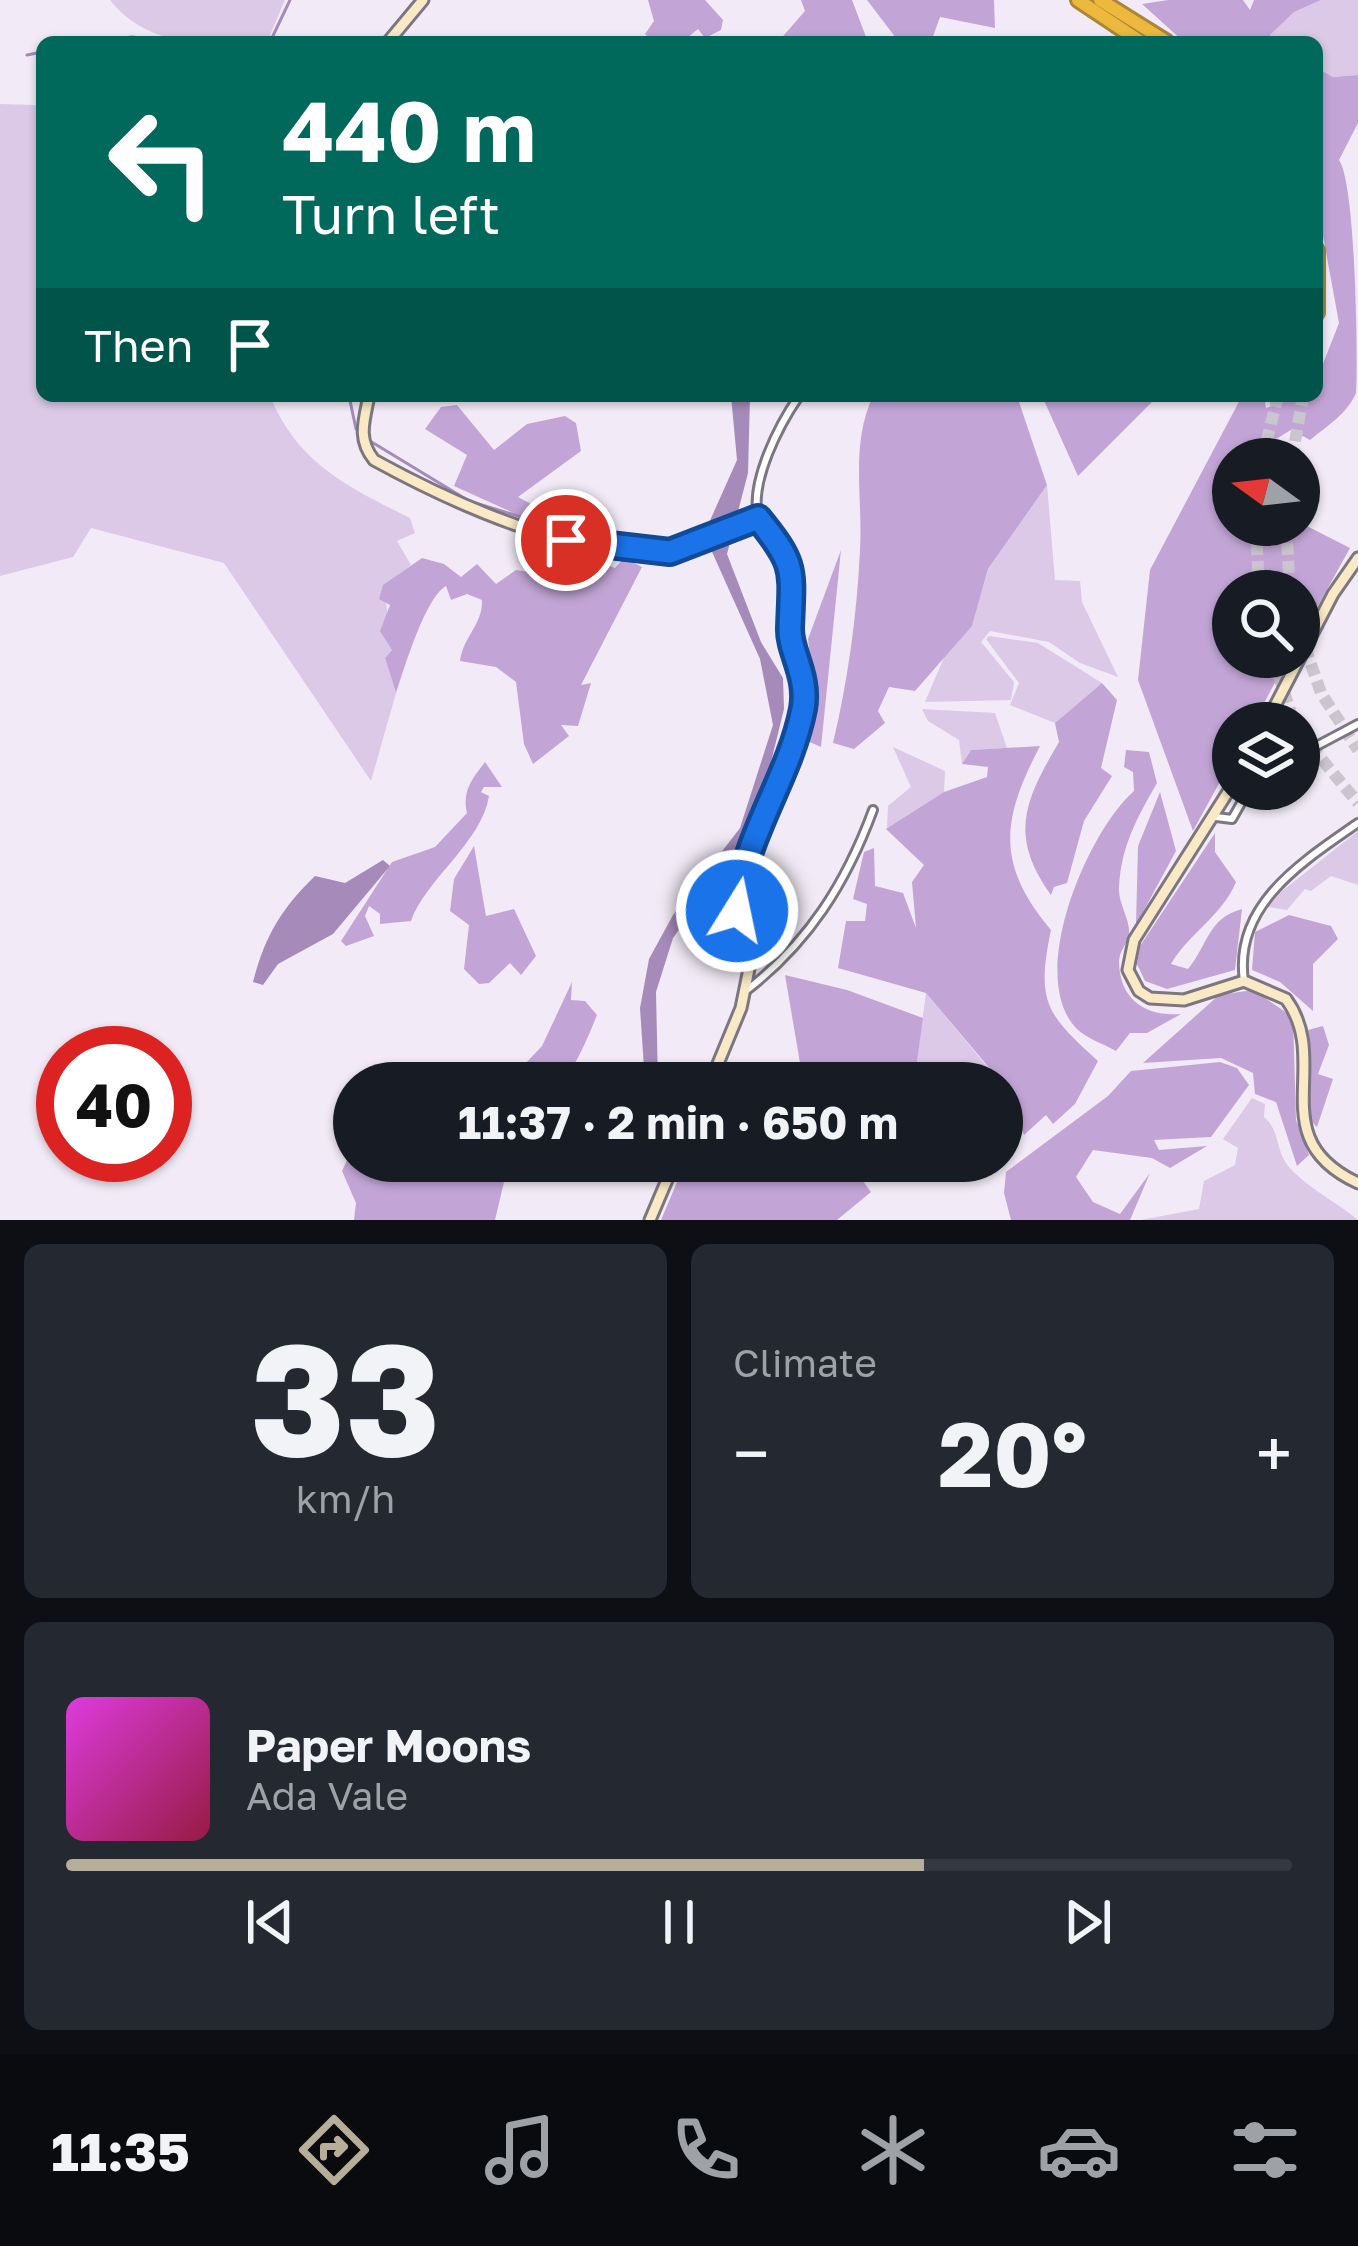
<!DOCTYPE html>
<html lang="en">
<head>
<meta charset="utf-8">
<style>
	:root { --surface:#171b24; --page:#242831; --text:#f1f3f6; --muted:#9ea1a6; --line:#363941; --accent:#b7ae9a }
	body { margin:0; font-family:"Golos Text",sans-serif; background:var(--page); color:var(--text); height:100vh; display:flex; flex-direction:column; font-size:45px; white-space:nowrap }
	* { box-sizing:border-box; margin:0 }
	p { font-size:39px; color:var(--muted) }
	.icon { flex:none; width:66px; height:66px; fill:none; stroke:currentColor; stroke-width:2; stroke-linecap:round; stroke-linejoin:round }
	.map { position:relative; height:1220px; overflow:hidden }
	.sheet { display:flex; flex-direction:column; gap:24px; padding:24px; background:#0d0f14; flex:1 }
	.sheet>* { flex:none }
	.hud { position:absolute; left:36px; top:36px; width:1287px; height:366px; border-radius:18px; box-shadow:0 3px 9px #0004; background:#00695c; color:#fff; overflow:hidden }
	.needle { width:78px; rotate:285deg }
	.controls { position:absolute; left:1212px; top:438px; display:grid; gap:24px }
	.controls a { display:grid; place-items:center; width:108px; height:108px; border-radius:50%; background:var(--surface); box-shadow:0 3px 9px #0004; font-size:60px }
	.speed { position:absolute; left:36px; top:1026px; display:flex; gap:24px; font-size:60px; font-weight:700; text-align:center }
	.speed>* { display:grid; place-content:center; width:156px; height:156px; border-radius:50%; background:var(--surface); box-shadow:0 3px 9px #0004; line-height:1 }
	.speed .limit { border:18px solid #d22; background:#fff; color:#111 }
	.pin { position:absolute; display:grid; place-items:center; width:102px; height:102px; color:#fff; margin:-51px; border:6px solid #fff; border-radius:50%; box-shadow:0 3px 12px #0007 }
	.me { position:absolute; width:132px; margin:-66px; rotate:10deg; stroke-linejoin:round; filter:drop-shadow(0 0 9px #0008) }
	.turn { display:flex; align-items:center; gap:42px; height:252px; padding:0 48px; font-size:54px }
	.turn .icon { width:156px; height:156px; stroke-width:2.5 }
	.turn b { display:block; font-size:84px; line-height:102px }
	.then { display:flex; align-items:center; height:114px; padding:0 48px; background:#0003; gap:24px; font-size:45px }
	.big { font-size:90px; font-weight:700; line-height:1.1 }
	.sheet .card { flex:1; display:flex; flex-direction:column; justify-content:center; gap:18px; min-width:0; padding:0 42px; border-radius:18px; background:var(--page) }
	.sheet .dial { align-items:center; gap:0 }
	.dial b { font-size:156px; line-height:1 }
	.song { display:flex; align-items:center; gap:36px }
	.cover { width:144px; height:144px; border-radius:18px; background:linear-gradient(135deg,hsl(300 70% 55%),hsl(340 70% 35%)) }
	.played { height:12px; border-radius:6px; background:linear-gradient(90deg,var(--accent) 70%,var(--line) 70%) }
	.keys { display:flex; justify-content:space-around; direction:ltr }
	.heat { display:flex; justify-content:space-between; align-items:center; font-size:66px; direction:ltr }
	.sheet .tiles { flex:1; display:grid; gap:24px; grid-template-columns:1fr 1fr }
	.card:last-child { grid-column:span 2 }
	.trip { position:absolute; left:333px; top:1062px; width:690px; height:120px; border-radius:60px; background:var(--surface); box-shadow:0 3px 9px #0004; font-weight:700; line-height:120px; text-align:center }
	.menu { display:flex; height:192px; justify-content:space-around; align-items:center; background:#090b0e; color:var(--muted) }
	.menu .icon { width:84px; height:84px }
	.menu .selected { color:var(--accent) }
	.menu b { font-size:54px; color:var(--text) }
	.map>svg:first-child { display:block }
	.green { fill:#dbc9e7 }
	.forest { fill:#c2a5d6 }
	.water { fill:#a68ab9 }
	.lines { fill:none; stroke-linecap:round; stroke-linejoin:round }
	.stream { stroke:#a68ab9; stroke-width:3 }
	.highway-tunnel { stroke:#cbc5cf; stroke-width:12; stroke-dasharray:12 6; stroke-linecap:butt }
	.street-casing { stroke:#7c7681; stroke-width:12 }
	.secondary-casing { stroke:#7c7681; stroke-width:15 }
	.highway-casing { stroke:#ab8639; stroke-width:18 }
	.street { stroke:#fff; stroke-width:6 }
	.secondary { stroke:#fae9c5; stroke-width:9 }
	.highway { stroke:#eeb73e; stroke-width:12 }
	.route-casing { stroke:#114b97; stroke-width:30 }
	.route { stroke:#1a73e8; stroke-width:21 }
</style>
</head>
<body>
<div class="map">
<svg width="1358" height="1220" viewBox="0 0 1358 1220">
	<rect width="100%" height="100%" fill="#f2ebf7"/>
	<g class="green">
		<path d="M110,0H285L267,42C207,42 151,51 110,0Z"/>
		<path d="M1321,0H1358V75L1333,77L1317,68V42H1279L1270,35L1294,12Z"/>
		<path d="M42,95V396H270C298,464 348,487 410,518L415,533L397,541L411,565L384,585L392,650L385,658L396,693L371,781L224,563L91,528L73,557L0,576V104L36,105Z"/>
		<path d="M1047,485L1055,580L1080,581L1082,602L1118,677L1080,663L1049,642L990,631L981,642L1014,682L1011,700L925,702L948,648L972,626L988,569Z"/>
		<path d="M989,636L1038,643L1102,683L1055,723L1010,705L1019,683L986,639Z"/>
		<path d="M922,709L995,713L1007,748L971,750L962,764L959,740L928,721Z"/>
		<path d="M893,747L945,771L944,792L887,829L888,806L911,787Z"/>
		<path d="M1358,831V885L1331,876L1311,891L1305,889L1287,910L1263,906Z"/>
		<path d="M926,993L999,1081L1000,1083H914Z"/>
		<path d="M1252,1098L1265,1104L1264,1117C1281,1131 1275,1152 1290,1168C1309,1189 1341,1205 1358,1220H1141L1199,1209L1204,1181L1235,1165L1238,1148L1223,1139Z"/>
	</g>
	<g class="forest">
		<path d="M648,0H705L723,20L721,30L705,38L698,29L682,42H653L645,34L654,21Z"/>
		<path d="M801,0H852L868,42H778L805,11Z"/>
		<path d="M867,0H994L995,28L940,17L931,42H899Z"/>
		<path d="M1168,0H1243L1250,10L1254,0H1321L1294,12L1270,35L1279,42H1184L1142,4Z"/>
		<path d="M1317,68L1333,77L1358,75V123L1339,160C1356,183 1358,364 1356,393C1347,414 1327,426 1310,440L1291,430L1269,443L1271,459H1233V525L1299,522L1350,548L1299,640V591H1233V657H1289L1253,723H1233V758L1193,831L1138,680L1150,570L1242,396H1264L1266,408L1298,396H1317V379L1339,323L1317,203Z"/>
		<path d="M873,396H1017L1047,485L988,569L972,626L915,691L889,687L878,711L885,723L854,749L833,743C848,680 857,614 860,550C863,497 850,445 873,396Z"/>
		<path d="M1042,396H1158L1078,476Z"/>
		<path d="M457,405L494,450L527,424L565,416L576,423L581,451L518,497L550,514L549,529L454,486L467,455L425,429L441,407Z"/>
		<path d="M841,550L821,747L803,739L814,691L808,639Z"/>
		<path d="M578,555L584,563L597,561L615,568L624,558L642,567L581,685L591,683L578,726L561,725L569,736L533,764L524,744L516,682L496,667L460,661C463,637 483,624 482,600L467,594L451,600L446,586C425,598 405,667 396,693L385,658L392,650L380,631L390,605L379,599L383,585L422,558L444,564L461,577L477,564L496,584L516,570L535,573Z"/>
		<path d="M1102,683L1117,700L1101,768L1112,776L1084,821L1067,883L1054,887L1051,895C1008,835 1025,800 1059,742L1055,723Z"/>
		<path d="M1040,746C1002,819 995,863 1051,930C1036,1002 1046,1014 1098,1061L1075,1104L1053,1124L1046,1115L1024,1135L1002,1083L926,993L838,968L846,921H865L867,904L853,899L864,852L874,848L875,886L903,893L916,928L912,882L924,865L886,829L944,792L987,777L988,767L962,764L971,750Z"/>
		<path d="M1126,750L1149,752L1157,783C1137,818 1121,846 1119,888C1118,903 1131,921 1129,935C1127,944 1120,950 1119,961C1119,999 1145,1017 1181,1014L1147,1033H1130L1116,1051C1104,1044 1085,1038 1076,1028C1026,975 1088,831 1134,791L1133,772L1124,767Z"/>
		<path d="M485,762L502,787H484L481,792L489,796C482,842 425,880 411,921L380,924V914L369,906L365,916L374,936L346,946L341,941L392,862L435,847L467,813C462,791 472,779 485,762Z"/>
		<path d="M1160,792L1176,851L1136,925L1138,846Z"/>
		<path d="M1215,833V852L1236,882C1222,916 1189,933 1171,964L1188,969C1208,945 1208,918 1242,909L1235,970L1167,989L1145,981L1137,964L1140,946Z"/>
		<path d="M474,846L486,916L514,909L536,956L521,975L510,963L489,983L479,984L464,969L469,925L450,911L454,879Z"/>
		<path d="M1289,915L1331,926L1338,939L1313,964V1011L1280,982L1252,970L1255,932Z"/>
		<path d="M785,975L847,990L923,1018L914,1083H812L800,1063Z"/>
		<path d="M572,982L571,1000L585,1001L597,1015C588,1037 577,1065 561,1083H507L542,1046Z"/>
		<path d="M1253,990L1293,1017L1296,1120L1309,1155L1297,1166L1276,1102L1255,1094L1253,1073L1221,1058L1143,1063L1219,995Z"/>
		<path d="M1323,1026L1329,1045L1318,1074L1333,1079L1317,1127L1310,1120L1308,1030Z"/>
		<path d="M1220,1062L1237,1068L1249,1085L1211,1137L1154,1140L1159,1150L1207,1146L1170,1168L1152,1158L1093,1150L1076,1177L1093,1202L1120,1214L1150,1173L1130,1220H1011L1004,1193L1006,1172L1108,1096L1131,1071Z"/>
		<path d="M354,1145V1161H509L495,1220H354L356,1203L342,1171Z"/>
		<path d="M686,1161H848L871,1192L837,1220H661Z"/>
	</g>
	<g class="water">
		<path d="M731,396H750L748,473L727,554L761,642L783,678L784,709L756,823L673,938L656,992L658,1083H645L640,1008L649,959L673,915L740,828L773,725L760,659L704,534L737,460Z"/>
		<path d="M383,860L390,866L333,934L278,964L263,985L253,982C265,936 281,909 315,876L345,883Z"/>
	</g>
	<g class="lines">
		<g class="stream">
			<path d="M88,42L132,37L175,42"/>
			<path d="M270,42L290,0"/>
			<path d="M27,55L42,52"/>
			<path d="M349,396L356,429"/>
			<path d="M370,441L469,501L567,531L619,541L703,538"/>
		</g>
		<g class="highway-tunnel">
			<path d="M1262,459L1278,396"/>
			<path d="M1292,459L1303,396"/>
			<path d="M1256,525L1259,591"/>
			<path d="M1286,525L1290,591"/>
			<path d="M1299,630L1321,693L1358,750"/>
			<path d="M1273,657L1294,723"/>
			<path d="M1299,732L1358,803"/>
		</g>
		<g class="street-casing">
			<g id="street">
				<path d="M758,517C750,481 779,425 799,396"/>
				<path d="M1299,748L1309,750L1358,724"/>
				<path d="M1216,817L1232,819L1249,789"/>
				<path d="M1244,981C1233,905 1302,862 1358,823"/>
				<path d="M747,990C809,942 846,883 873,810"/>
			</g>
		</g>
		<g class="secondary-casing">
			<g id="secondary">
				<path d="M388,42L423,0"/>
				<path d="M369,396C364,421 357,439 374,460C456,505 577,560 672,551C702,549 733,531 758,517L792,568L796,583L789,633L802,663L804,705L775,791L740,869L737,911L751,959L741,1008L710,1083"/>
				<path d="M1266,723L1333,594L1358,558"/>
				<path d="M1233,784L1134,940L1128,970L1139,991L1150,998L1184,1000L1244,981L1286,999C1333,1063 1261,1138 1358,1183"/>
				<path d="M650,1220L675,1161"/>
			</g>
		</g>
		<g class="highway-casing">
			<g id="highway">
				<path d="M1078,0L1141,42"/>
				<path d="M1100,0L1167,42"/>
				<path d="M1317,250V313"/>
			</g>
		</g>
		<use href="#street" class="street"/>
		<use href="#secondary" class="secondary"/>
		<use href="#highway" class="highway"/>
	</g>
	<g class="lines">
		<g class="route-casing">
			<path id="route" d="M566,540L670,552L758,518C797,566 792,569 790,628C789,652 809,675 803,709C789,780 742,838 737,911"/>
		</g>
		<use href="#route" class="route"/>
	</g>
</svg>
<div class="controls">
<a><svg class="needle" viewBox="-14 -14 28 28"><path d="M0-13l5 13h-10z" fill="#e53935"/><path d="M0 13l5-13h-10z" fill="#9ea1a6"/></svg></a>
<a><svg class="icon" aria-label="search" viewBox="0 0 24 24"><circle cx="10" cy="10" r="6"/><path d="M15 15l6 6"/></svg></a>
<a><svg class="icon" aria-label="layers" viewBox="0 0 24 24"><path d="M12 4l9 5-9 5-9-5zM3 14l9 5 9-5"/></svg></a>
</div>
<div class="speed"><div class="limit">40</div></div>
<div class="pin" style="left:566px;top:540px;background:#d93025"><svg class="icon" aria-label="arrive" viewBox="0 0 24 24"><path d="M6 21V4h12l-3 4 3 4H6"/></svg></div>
<svg class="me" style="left:737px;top:911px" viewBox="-20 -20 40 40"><circle r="17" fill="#1a73e8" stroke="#fff" stroke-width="3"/><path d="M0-11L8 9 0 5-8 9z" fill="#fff"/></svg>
<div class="trip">11:37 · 2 min · 650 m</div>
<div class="hud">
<div class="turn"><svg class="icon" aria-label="left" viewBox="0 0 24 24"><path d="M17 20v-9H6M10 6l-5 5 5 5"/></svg><div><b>440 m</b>Turn left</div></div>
<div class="then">Then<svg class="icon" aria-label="arrive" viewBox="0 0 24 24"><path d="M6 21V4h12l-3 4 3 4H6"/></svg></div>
</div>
</div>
<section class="sheet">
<div class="tiles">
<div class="card dial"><b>33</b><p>km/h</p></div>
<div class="card"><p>Climate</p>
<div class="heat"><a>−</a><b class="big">20°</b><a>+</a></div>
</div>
<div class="card">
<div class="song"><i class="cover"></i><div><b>Paper Moons</b><p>Ada Vale</p></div></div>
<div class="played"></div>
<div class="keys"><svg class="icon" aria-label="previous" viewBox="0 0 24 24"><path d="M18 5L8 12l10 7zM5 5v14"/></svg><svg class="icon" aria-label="pause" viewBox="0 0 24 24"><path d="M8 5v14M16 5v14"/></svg><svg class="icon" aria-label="next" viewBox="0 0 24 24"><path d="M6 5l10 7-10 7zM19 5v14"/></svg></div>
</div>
</div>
</section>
<nav class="menu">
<b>11:35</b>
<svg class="icon selected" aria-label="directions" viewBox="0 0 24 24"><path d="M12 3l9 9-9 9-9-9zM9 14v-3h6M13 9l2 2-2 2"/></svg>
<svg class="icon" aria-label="music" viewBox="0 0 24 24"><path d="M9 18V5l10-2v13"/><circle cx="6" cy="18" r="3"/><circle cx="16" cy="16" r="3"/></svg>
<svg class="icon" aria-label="phone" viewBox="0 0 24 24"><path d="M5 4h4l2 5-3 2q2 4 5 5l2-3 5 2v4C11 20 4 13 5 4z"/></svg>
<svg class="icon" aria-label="climate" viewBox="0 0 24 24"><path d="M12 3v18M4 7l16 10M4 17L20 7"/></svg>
<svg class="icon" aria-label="car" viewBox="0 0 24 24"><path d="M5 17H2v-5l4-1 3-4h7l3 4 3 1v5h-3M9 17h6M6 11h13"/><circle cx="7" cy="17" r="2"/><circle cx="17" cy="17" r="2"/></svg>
<svg class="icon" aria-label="filters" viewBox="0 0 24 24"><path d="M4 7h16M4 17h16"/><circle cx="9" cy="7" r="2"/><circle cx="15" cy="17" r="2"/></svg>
</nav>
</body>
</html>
